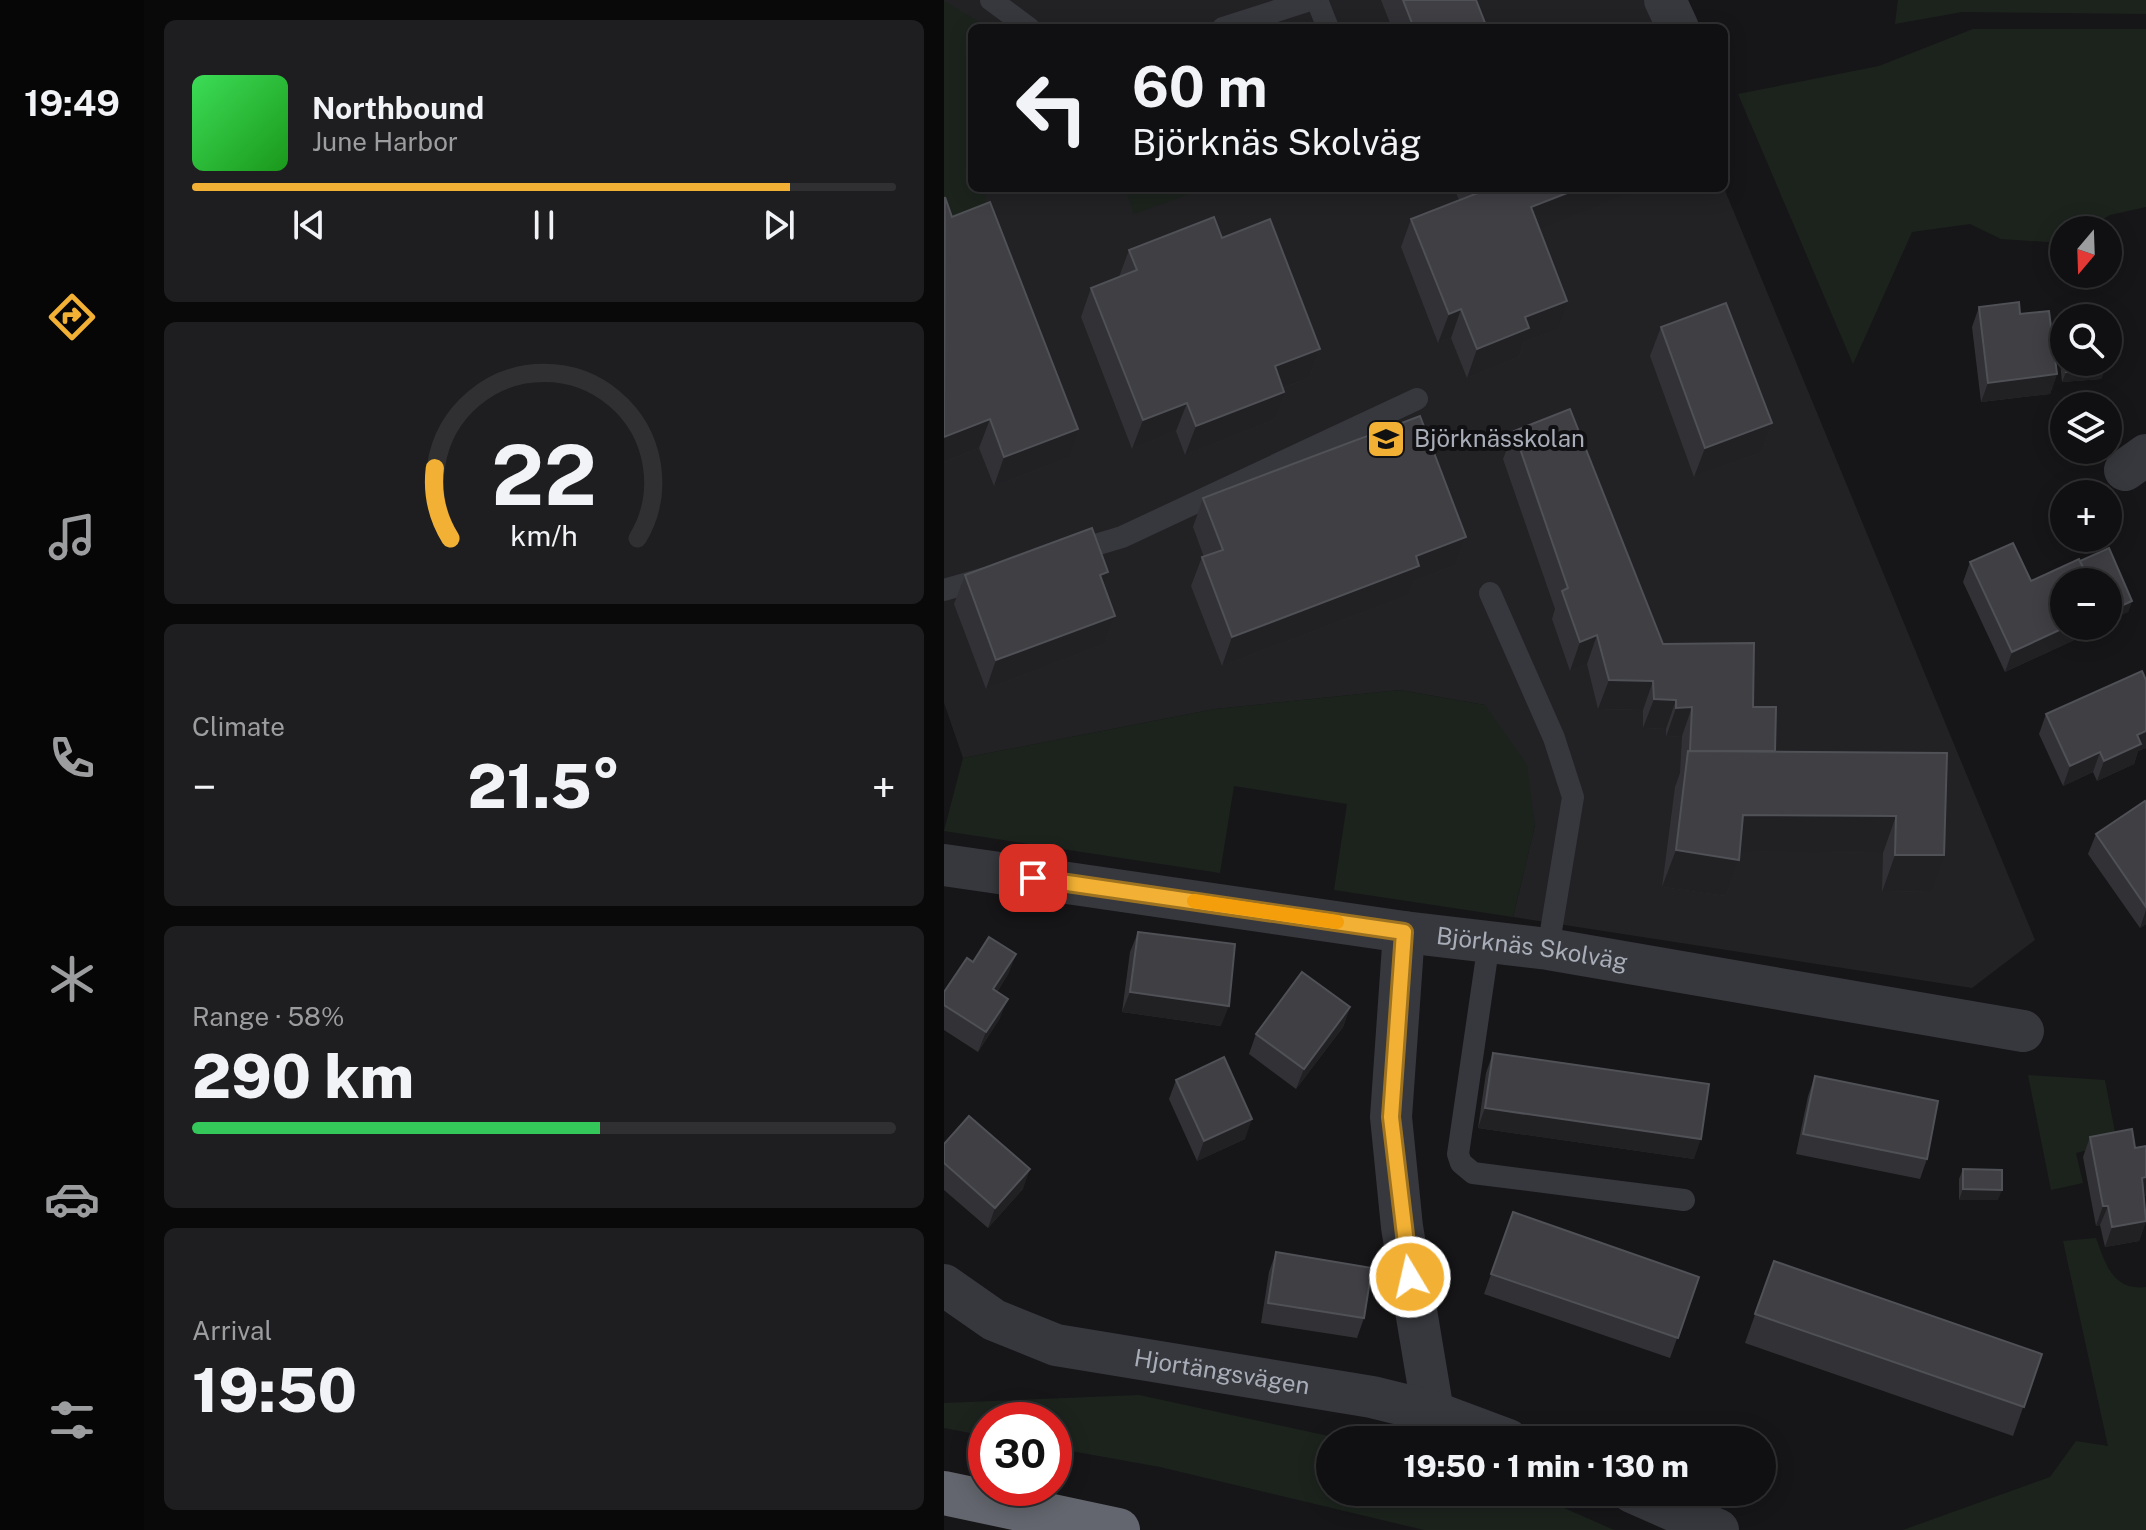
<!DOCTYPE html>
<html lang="en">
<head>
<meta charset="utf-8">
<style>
	:root { --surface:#101012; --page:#1e1e20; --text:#f1f3f6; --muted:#9c9d9f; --line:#303032; --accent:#f2b134 }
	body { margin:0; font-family:"Public Sans",sans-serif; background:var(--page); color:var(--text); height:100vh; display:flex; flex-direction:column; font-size:30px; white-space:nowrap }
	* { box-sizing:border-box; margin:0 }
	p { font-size:26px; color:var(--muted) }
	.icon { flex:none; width:44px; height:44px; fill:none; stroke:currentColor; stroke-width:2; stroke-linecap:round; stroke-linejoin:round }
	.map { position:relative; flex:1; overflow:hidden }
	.sheet { display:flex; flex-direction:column; gap:20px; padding:20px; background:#09090a; width:800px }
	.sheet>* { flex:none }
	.hud { position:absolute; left:24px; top:24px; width:760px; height:168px; border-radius:12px; box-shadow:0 4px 20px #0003,0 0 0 2px var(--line); background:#101012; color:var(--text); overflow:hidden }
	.needle { width:52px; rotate:199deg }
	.controls { position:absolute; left:1106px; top:216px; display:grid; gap:16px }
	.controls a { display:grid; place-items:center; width:72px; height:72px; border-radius:50%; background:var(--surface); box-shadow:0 4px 20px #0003,0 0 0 2px var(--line); font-size:40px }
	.speed { position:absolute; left:24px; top:1402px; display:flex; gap:16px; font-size:40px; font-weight:700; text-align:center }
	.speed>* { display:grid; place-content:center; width:104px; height:104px; border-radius:50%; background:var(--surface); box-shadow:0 4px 20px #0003,0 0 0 2px var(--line); line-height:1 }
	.speed .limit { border:12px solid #d22; background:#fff; color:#111 }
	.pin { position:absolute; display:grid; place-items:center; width:68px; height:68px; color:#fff; margin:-34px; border-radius:16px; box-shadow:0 4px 12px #0006 }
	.me { position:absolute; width:88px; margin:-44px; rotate:351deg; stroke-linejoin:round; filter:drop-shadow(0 0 6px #0008) }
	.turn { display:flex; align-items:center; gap:28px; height:168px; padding:0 32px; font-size:36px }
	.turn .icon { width:104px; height:104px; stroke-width:2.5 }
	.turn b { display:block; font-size:56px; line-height:68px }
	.big { font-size:60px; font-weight:800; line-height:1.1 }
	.sheet .widget { flex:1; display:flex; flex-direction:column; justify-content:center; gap:12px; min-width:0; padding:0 28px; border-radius:12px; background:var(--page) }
	.sheet .dial { align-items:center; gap:0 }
	.dial svg { height:208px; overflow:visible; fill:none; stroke:var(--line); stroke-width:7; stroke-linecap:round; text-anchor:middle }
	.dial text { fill:var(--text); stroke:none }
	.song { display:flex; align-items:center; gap:24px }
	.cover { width:96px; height:96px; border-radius:12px; background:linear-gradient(135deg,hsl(130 70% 55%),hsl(120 70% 35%)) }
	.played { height:8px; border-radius:4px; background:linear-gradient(90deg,var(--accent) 85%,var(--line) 85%) }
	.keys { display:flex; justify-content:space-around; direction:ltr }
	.heat { display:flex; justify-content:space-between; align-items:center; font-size:44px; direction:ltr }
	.charge { height:12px; border-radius:6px; background:linear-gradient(90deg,#34c759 58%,var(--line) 0) }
	.trip { position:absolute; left:372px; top:1426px; width:460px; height:80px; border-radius:40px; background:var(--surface); box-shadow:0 4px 20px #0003,0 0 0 2px var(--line); font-weight:800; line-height:80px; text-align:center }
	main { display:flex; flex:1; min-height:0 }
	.menu { display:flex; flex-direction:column; width:144px; justify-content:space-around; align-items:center; background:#060607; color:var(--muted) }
	.menu .icon { width:56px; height:56px }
	.menu .selected { color:var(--accent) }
	.menu b { font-size:36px; color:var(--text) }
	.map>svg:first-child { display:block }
	.built { fill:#222225 }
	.green { fill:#1c231d }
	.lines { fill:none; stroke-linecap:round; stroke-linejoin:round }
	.lane { stroke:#37383d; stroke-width:22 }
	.street { stroke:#37383d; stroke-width:42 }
	.highway { stroke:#63666e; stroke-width:44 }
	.wall { fill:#323236 }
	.shaded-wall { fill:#212124 }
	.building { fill:#3f3f44; stroke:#4f5156; stroke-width:2 }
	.route-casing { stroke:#9d7322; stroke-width:20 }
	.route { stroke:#f2b134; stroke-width:14 }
	.slow { stroke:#f59e0b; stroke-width:14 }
	.labels { text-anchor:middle; stroke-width:8; stroke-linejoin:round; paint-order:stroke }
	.poi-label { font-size:24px; fill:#a8adb8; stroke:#111113; text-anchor:start }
	.street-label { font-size:24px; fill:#a8adb8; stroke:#111113 }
</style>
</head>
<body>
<main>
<nav class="menu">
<b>19:49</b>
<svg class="icon selected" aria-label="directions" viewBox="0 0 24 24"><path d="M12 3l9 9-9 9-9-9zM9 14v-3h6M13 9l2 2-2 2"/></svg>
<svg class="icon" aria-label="music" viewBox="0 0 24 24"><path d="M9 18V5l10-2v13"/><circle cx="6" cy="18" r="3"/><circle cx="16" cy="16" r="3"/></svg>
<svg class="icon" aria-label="phone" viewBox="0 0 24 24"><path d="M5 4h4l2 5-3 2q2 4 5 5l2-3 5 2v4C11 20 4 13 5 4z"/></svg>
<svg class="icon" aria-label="climate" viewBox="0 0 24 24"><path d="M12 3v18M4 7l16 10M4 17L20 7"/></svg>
<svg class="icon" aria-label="car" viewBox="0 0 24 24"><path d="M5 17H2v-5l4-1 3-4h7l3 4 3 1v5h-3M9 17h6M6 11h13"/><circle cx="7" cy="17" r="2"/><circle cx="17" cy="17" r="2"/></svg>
<svg class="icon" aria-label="filters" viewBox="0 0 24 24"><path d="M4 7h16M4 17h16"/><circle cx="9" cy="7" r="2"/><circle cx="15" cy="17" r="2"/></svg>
</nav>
<section class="sheet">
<div class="widget">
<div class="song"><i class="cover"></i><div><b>Northbound</b><p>June Harbor</p></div></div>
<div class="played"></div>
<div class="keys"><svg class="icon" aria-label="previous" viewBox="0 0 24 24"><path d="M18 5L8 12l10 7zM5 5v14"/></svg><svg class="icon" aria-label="pause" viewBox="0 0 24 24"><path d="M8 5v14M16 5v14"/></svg><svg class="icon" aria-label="next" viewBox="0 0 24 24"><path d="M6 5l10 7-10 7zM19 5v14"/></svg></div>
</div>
<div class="widget dial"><svg viewBox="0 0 100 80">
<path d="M14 69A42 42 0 1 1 86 69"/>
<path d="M14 69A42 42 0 0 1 8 42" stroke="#f2b134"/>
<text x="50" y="56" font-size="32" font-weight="700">22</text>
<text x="50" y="72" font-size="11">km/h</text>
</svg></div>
<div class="widget"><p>Climate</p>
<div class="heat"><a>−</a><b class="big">21.5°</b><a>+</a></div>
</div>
<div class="widget"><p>Range · 58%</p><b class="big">290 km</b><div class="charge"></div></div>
<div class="widget"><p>Arrival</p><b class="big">19:50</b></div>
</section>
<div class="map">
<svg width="1202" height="1530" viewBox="0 0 1202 1530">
	<rect width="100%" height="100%" fill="#161618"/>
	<path class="built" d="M0,0H702L714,28H28V188H780L1091,940L1028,988L569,917L591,825L541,705L456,690L271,709L19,758L0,703Z"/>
	<g class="green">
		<path d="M954,0H1202V14L1018,12L951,24Z"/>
		<path d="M0,1L46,28H28V188H43L36,230L0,244Z"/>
		<path d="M1029,29H1202V207L1166,215L1141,230H1120L1119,243L1057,239L1026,224L968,232L909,364L794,94L935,66Z"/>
		<path d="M181,188H262L190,214Z"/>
		<path d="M456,690L541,705L583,765L591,825L569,917L390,890L403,804L290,786L276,873L0,831L19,758L271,709Z"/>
		<path d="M1084,1075L1161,1080L1173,1143L1132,1153L1139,1183L1107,1190Z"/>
		<path d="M1152,1238C1162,1265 1169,1291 1202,1287V1530H959L1106,1477L1132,1441L1164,1446L1119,1241Z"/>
		<path d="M195,1395L403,1440H386V1492H584L670,1530H480L216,1467L110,1448V1420H42V1436L0,1428V1403Z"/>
	</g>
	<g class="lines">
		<g class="lane">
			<path d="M47,0L85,28"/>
			<path d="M373,0L384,28"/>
			<path d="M279,28L366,0"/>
			<path d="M128,552L178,537L473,399"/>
			<path d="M0,590L45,577"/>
			<path d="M546,593L610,738L629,797L604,949"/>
			<path d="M545,942L514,1154L517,1163L529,1173L740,1200"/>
		</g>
		<g class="street">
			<path d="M721,0L734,28"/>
			<path d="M1181,470L1202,455"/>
			<path id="s1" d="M0,865L460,932L604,949L1079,1031"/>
			<path d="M460,932L447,1117L458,1227L489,1412"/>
			<path id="s2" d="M0,1285L50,1320L112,1345L428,1397L489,1412L564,1440"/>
			<path d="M688,1492L774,1530"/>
		</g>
		<path class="highway" d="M0,1493L174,1530"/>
	</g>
	<g class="wall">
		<path d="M437,0H532L543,28H448Z"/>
		<path d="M510,188H699L595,228L613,330L580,342L575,357L523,378L507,338L494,343L457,247L467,219L515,200Z"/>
		<path d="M0,198L8,217L124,458L50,486L35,448L0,462Z"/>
		<path d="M278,238L376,349L365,378L339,388L330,420L241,455L232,431L188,449L137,317L147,288L175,277L185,250Z"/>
		<path d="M1035,307L1076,314L1113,374L1106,394L1037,402L1028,327Z"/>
		<path d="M1117,323H1120V362H1160L1161,369L1157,379L1118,382L1113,333Z"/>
		<path d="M717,327L828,423L818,452L750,477L706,356Z"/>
		<path d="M570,431L719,644L809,707L831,751L1003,753L987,891L938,892L939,853L796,851L795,860L782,896L718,887L731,787L736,773L738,736L722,737V729L699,728V710L654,709L643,664L626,671L608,619L611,609L559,459Z"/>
		<path d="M259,498L522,537L512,565L470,581L465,595L278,666L247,586L258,557H260L249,527Z"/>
		<path d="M1069,543L1087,581L1135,559L1136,561L1165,548L1188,601L1184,612L1164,620V582H1120V626H1154L1152,630L1061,672L1019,582L1026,562Z"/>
		<path d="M21,575L160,584L171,616L161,644L42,689L10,604Z"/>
		<path d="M1202,680V748L1194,751L1190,764L1153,781L1149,772L1119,786L1095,734L1102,714Z"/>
		<path d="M1202,803V924L1196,928L1144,854L1152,834Z"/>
		<path d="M194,932L277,1026L178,1012L186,952Z"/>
		<path d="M72,954L64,974L53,992L56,1018L34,1052L0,1030V992L29,962Z"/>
		<path d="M406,1007L399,1027L352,1089L305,1054L312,1034Z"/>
		<path d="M549,1053L750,1159L534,1128L542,1073Z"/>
		<path d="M871,1076L983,1159L976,1179L852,1154L864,1096Z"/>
		<path d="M232,1080L301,1139L253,1161L225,1099Z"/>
		<path d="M1146,1137L1200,1196L1202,1221L1195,1241L1161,1247L1156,1225L1152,1226L1139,1157Z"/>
		<path d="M0,1144L79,1189L44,1228L0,1190Z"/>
		<path d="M1019,1169L1054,1200H1015V1179Z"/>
		<path d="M569,1212L755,1277L726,1358L540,1294Z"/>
		<path d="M332,1252L420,1318L413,1338L317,1323L325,1272Z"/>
		<path d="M830,1261L1098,1354L1069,1436L801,1343Z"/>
	</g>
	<g class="shaded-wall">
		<path d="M636,188H699L576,236L587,207Z"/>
		<path d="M623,301L613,330L580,342L575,357L523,378L533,349L581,317Z"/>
		<path d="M517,309L507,338L494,343L505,314Z"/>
		<path d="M376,349L365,378L320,395L331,366Z"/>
		<path d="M1161,369L1157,379L1118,382L1122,372Z"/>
		<path d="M1113,374L1106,394L1037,402L1044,383Z"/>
		<path d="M340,392L330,420L241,455L252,426Z"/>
		<path d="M243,403L232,431L188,449L199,420Z"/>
		<path d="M46,419L35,448L0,462V437Z"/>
		<path d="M828,423L818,452L750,477L761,448Z"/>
		<path d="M134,429L124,458L50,486L60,457Z"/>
		<path d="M522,537L512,565L470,581L465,595L278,666L288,637L472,556Z"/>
		<path d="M164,572L154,601L156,575Z"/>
		<path d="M1188,601L1184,612L1164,620V612Z"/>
		<path d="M171,616L161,644L42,689L52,660Z"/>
		<path d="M1124,626H1154L1152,630L1061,672L1068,652Z"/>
		<path d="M653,635L643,664L626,671L636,642Z"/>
		<path d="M665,680L709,681L699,710L654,709Z"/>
		<path d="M710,699L732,700L722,729L699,728Z"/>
		<path d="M748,707L738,736L722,737L732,708Z"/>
		<path d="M1202,731V748L1194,751L1190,764L1153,781L1160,761L1193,735Z"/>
		<path d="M1156,752L1149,772L1119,786L1126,766Z"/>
		<path d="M799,815L952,816L939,853L785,851Z"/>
		<path d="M732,850L795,860L782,896L718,887Z"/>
		<path d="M951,855H1000L987,891L938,892Z"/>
		<path d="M1202,910V924L1196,928Z"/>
		<path d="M72,954L64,974L42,1009L49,989Z"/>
		<path d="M186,992L285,1006L277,1026L178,1012Z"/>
		<path d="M64,999L56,1018L34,1052L42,1032Z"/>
		<path d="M406,1007L399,1027L352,1089L360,1069Z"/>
		<path d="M541,1108L757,1139L750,1159L534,1128Z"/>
		<path d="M308,1119L301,1139L253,1161L260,1141Z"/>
		<path d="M86,1169L79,1189L44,1228L51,1208Z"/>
		<path d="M1202,1177V1196L1191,1198L1198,1178Z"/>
		<path d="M1019,1189L1058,1190L1054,1200H1015Z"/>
		<path d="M1159,1206H1164L1156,1225L1152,1226Z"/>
		<path d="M1202,1221L1195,1241L1161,1247L1168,1227Z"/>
	</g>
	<g class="building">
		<path d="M459,0H532L543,28H470Z"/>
		<path d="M532,188H636L587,207L623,301L581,317L585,328L533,349L517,309L505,314L467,219L534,193Z"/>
		<path d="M1,197L8,217L46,202L134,429L60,457L46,419L0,437Z"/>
		<path d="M270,217L278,238L326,219L376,349L331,366L340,392L252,426L243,403L199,420L147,288L193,270L185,250Z"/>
		<path d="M1075,302L1076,314L1105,311L1113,374L1044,383L1035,307Z"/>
		<path d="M782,303L828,423L761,448L717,327Z"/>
		<path d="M1117,323H1120V352Z"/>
		<path d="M1121,362H1160L1161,369L1122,372Z"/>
		<path d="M626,409L719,644L810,643L809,707H832L831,751H746L748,707L732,708V700L710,699L709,681L665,680L653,635L636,642L618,591L624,588L570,431Z"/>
		<path d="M476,416L522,537L472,556L475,566L288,637L258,557L279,550L259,498Z"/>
		<path d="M148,528L164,572L156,575L171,616L52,660L21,575Z"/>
		<path d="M1069,543L1087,581L1135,559L1146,582H1120V626H1124L1068,652L1026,562Z"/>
		<path d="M1165,548L1188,601L1164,612V582H1146L1136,561Z"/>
		<path d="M1198,671L1202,680V731L1193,735L1197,744L1160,761L1156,752L1126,766L1102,714Z"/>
		<path d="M744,751L1003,753L1000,855H951L952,816L799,815L795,860L732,850Z"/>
		<path d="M1201,801L1202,803V907L1152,834Z"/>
		<path d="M194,932L291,944L285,1006L186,992Z"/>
		<path d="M45,937L72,954L49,989L64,999L42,1032L0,1005V992L23,958L29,962Z"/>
		<path d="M358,972L406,1007L360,1069L312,1034Z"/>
		<path d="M549,1053L765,1084L757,1139L541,1108Z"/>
		<path d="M280,1057L308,1119L260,1141L232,1080Z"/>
		<path d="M871,1076L994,1101L983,1159L859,1134Z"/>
		<path d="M25,1116L86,1169L51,1208L0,1163V1144Z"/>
		<path d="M1188,1129L1191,1148L1202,1146V1177L1198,1178L1202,1221L1168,1227L1164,1206H1159L1146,1137Z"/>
		<path d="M1019,1169L1058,1170V1190L1019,1189Z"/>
		<path d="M569,1212L755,1277L734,1338L547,1274Z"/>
		<path d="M332,1252L428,1268L420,1318L324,1303Z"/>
		<path d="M830,1261L1098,1354L1080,1407L811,1314Z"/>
	</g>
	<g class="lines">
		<g class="route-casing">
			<path id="route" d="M89,878L460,932L447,1117L466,1277"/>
		</g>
		<use href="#route" class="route"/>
		<path class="slow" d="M250,901L393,922"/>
	</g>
	<defs>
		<g id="school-square" transform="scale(2)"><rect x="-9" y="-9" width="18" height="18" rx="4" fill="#f2b134" stroke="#111113"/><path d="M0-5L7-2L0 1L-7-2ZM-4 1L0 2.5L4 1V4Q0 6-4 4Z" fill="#111"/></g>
	</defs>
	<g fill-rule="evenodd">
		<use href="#school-square" x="442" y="439"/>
	</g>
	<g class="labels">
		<g class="poi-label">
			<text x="470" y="447">Björknässkolan</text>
		</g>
		<g class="street-label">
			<text dy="8" stroke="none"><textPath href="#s1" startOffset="594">Björknäs Skolväg</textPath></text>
			<text dy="8" stroke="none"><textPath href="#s2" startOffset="296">Hjortängsvägen</textPath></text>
		</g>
	</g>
</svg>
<div class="controls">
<a><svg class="needle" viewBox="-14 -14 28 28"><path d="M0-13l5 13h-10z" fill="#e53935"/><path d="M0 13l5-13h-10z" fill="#9c9d9f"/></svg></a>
<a><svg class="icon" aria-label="search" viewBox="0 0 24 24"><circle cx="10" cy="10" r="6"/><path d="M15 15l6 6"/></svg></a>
<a><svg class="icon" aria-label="layers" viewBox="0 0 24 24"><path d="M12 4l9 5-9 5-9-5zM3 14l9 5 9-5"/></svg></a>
<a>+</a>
<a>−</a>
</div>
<div class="speed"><div class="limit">30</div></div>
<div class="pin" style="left:89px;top:878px;background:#d93025"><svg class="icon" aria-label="arrive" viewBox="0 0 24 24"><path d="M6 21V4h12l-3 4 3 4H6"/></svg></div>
<svg class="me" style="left:466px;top:1277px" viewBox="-20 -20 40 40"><circle r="17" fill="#f2b134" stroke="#fff" stroke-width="3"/><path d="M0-11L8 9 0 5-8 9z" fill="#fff"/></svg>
<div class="trip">19:50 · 1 min · 130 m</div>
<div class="hud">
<div class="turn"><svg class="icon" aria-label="left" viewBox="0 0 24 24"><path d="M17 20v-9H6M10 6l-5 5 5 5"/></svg><div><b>60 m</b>Björknäs Skolväg</div></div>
</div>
</div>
</main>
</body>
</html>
